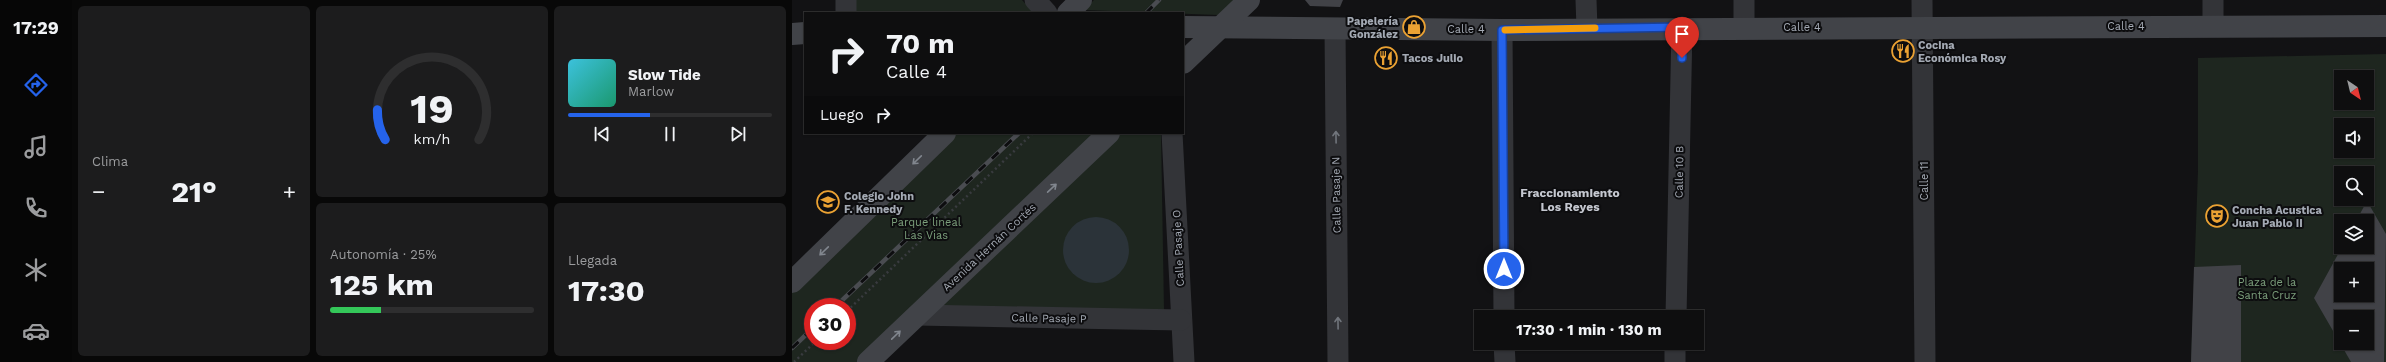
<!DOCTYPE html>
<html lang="es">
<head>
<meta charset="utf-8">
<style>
	:root { --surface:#0e0e0f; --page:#1c1c1d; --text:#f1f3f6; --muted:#9b9c9e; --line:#2e2e2f; --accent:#2563eb }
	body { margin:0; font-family:"Work Sans",sans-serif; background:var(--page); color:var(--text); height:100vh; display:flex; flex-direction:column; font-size:15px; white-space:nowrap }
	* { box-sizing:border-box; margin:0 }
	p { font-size:13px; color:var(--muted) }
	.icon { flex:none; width:22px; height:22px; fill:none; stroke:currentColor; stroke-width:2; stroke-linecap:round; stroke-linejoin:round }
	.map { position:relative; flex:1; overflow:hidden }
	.drawer { display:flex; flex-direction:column; gap:6px; padding:6px; background:#080808; width:720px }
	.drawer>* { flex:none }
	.top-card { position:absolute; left:12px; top:12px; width:380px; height:122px; border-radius:0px; box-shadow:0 1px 3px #0004,0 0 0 1px var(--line); background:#0e0e0f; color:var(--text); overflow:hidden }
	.needle { width:26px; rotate:145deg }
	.tools { position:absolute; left:1542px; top:70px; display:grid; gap:8px }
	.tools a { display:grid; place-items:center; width:40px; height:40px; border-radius:0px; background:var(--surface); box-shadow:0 1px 3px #0004,0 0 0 1px var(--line); font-size:20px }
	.speed { position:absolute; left:12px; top:298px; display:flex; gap:8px; font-size:20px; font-weight:700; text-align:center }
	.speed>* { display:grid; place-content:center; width:52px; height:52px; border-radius:50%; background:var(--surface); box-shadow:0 1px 3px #0004,0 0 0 1px var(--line); line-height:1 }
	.speed .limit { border:6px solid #d22; background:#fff; color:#111 }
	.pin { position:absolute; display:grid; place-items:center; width:34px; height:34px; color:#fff; margin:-41px -17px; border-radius:50% 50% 50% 0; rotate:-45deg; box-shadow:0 0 4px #0007 }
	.pin .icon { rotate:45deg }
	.me { position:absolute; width:44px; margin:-22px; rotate:0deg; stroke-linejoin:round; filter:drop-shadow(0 0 3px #0008) }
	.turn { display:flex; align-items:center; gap:14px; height:84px; padding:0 16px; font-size:18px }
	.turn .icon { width:52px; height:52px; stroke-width:2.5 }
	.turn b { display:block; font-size:28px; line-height:34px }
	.then { display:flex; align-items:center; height:38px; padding:0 16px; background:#0003; gap:8px; font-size:15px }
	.big { font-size:30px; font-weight:700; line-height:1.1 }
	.drawer .tile { flex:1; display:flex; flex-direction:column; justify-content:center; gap:6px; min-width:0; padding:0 14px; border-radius:6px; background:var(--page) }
	.drawer .dial { align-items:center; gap:0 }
	.dial svg { height:104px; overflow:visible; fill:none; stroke:var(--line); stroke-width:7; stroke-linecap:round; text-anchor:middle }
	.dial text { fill:var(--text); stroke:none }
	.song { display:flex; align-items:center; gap:12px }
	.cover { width:48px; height:48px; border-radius:6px; background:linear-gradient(135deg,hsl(190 70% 55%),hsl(160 70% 35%)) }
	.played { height:4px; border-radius:2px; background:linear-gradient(90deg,var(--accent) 40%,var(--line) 40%) }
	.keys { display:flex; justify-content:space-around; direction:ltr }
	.heat { display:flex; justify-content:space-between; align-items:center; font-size:22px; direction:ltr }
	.charge { height:6px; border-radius:3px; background:linear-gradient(90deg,#34c759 25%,var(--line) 0) }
	.drawer .tiles { flex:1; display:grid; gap:6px; grid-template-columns:repeat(3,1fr) }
	.tile:first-child { grid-row:span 2 }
	.trip { position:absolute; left:682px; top:310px; width:230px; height:40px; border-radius:0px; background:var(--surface); box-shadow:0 1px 3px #0004,0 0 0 1px var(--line); font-weight:700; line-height:40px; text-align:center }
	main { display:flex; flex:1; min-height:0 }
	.menu { display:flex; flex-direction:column; width:72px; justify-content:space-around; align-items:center; background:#060606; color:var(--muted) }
	.menu .icon { width:28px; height:28px }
	.menu .on { color:var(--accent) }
	.menu b { font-size:18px; color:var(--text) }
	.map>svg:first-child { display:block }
	.green { fill:#1e261f; fill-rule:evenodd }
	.water { fill:#2b3339 }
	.building { fill:#414247; fill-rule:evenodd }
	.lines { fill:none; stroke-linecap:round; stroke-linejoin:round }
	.path { stroke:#393b3f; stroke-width:2.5; stroke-dasharray:2 3; stroke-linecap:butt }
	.street { stroke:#333438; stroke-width:21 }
	.secondary { stroke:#414348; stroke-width:22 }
	.rail-casing { stroke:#4a4c51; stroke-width:4.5 }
	.rail { stroke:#0d0d0f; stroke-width:3; stroke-dasharray:9; stroke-linecap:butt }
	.oneway { stroke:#71757c }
	.oneway2 { stroke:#81868e }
	.route-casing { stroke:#184099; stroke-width:10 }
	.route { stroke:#2563eb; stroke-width:7 }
	.slow { stroke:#f59e0b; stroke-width:7 }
	.labels { text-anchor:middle; stroke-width:4; stroke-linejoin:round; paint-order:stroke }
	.poi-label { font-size:11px; font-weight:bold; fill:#a4aab4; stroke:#0d0d0f; text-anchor:start }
	.street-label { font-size:11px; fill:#a4aab4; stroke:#0d0d0f }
	.park-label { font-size:11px; fill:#7b9e7b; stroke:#0d0d0f }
	.neighbourhood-label { font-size:12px; font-weight:bold; fill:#c5c8d0; stroke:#0d0d0f }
</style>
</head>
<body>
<main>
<nav class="menu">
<b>17:29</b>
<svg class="icon on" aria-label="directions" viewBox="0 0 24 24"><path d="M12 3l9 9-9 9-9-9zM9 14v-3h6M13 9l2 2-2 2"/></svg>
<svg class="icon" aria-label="music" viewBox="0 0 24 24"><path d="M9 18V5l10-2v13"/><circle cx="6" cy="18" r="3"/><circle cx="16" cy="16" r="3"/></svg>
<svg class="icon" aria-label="phone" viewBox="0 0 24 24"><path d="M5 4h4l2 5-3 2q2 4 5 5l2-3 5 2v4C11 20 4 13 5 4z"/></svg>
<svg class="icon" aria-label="climate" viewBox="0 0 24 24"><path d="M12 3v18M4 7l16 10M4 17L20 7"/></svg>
<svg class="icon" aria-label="car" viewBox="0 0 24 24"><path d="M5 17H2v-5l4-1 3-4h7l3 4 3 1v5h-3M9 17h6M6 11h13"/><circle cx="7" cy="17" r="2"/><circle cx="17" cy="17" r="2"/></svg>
</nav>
<section class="drawer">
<div class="tiles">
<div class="tile"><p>Clima</p>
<div class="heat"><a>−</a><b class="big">21°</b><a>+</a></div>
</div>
<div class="tile dial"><svg viewBox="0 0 100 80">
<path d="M14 69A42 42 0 1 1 86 69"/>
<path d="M14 69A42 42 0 0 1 8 46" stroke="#2563eb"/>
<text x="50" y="56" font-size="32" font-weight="700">19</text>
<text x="50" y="72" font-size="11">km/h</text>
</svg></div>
<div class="tile">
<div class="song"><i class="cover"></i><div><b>Slow Tide</b><p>Marlow</p></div></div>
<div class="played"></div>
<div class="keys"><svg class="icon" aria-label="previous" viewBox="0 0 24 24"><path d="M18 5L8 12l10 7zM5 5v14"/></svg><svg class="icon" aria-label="pause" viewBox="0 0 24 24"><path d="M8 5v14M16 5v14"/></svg><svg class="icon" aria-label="next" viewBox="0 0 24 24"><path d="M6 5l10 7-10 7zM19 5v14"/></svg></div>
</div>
<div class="tile"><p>Autonomía · 25%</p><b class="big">125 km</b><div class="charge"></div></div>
<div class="tile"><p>Llegada</p><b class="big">17:30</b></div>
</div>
</section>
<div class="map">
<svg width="1594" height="362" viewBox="0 0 1594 362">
	<rect width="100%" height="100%" fill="#121214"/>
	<g class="green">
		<path d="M60,0H230L240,11L60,13Z"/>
		<path d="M302,0H443L426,15L292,10Z"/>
		<path d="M1594,54V362H1399L1406,171V58ZM1549,77H1575V103H1549ZM1549,125H1575V151H1549ZM1549,173H1575V199H1549ZM1549,221H1575V247H1549ZM1549,269H1575V295H1549ZM1549,317H1575V343H1549Z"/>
		<path d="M162,133H305L66,362H0V286ZM21,307H55V341H21Z"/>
		<path d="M328,133H369L372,311L145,308Z"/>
	</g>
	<circle class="water" cx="304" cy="250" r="33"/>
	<g class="building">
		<path d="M513,0H551L548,7L518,6Z"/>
		<path d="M1575,201L1594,234L1592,362H1559L1522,298L1550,247H1575V221H1564ZM1549,269H1575V295H1549ZM1549,317H1575V343H1549Z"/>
		<path d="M1449,265V362H1399L1402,267Z"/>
	</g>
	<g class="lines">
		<g class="path">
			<path d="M55,311L241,133"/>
			<path d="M2,362L24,341"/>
		</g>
		<g class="street">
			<path d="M54,0V13"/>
			<path d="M243,0L255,13"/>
			<path d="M794,0L795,28"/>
			<path d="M1130,0L1133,362"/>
			<path d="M1421,0V26"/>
			<path d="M952,27V0"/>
			<path d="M543,29L546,362"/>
			<path d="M710,30L712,317"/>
			<path d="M380,133L392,362"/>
			<path d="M125,315L389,320"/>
			<path d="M884,317L890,27"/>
			<path d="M712,343L713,362"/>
			<path d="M883,362V343"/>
		</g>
		<g class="secondary">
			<path d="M276,13L289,0"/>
			<path d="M391,27L710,30L1594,26"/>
			<path d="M0,34L13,33"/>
			<path d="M391,63L457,0"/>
			<path d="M0,282L153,133"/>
			<path d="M76,362L317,133"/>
		</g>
		<g class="rail-casing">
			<g id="rail">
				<path d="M354,13L367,0"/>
				<path d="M43,307L227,133"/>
				<path d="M0,348L21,328"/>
			</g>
		</g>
		<use href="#rail" class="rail"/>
	</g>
	<defs><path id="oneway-shaft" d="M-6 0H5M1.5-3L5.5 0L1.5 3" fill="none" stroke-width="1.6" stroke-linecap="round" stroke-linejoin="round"/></defs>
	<g class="oneway">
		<use href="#oneway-shaft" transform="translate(544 137) rotate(-91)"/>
		<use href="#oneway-shaft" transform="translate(546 323) rotate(-91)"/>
	</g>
	<g class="oneway2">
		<use href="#oneway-shaft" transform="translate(125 160) rotate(136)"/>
		<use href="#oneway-shaft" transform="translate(260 188) rotate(-43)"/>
		<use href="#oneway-shaft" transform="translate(32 251) rotate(136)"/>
		<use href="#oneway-shaft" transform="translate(104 335) rotate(-44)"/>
	</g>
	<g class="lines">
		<g class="route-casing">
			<path id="route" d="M712,269L710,30L890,27V58"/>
		</g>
		<use href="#route" class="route"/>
		<path class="slow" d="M713,30L803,28"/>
	</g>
	<defs>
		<g id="shop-ring" transform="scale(1.15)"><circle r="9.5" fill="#0d0d0f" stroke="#eba233" stroke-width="1.5"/><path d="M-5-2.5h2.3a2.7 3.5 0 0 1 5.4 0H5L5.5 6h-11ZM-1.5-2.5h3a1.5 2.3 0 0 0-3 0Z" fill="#eba233"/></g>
		<g id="restaurant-ring" transform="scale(1.15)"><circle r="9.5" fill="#0d0d0f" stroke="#eba233" stroke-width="1.5"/><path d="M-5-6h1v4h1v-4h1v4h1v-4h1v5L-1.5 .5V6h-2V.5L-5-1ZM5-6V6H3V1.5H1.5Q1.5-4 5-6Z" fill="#eba233"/></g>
		<g id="school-ring" transform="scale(1.15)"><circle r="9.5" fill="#0d0d0f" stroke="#eba233" stroke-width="1.5"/><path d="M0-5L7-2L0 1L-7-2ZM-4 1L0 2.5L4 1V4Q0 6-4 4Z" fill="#eba233"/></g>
		<g id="theatre-ring" transform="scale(1.15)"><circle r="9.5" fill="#0d0d0f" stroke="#eba233" stroke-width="1.5"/><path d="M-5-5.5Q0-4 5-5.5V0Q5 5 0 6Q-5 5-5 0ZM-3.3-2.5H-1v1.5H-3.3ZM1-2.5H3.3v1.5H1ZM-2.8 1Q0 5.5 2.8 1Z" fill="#eba233"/></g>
	</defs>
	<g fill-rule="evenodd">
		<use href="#shop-ring" x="622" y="27"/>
		<use href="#restaurant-ring" x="1111" y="51"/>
		<use href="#restaurant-ring" x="594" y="58"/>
		<use href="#school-ring" x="36" y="202"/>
		<use href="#theatre-ring" x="1425" y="216"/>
	</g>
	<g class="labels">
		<g class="poi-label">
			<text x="606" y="25" text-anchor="end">Papelería<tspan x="606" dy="13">González</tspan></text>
			<text x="1126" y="49">Cocina<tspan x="1126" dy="13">Económica Rosy</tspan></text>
			<text x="610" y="62">Tacos Julio</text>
			<text x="52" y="200">Colegio John<tspan x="52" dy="13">F. Kennedy</tspan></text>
			<text x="1440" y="214">Concha Acustica<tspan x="1440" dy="13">Juan Pablo II</tspan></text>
		</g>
		<g class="street-label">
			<text x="1334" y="30">Calle 4</text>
			<text x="1010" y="31">Calle 4</text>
			<text x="674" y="33">Calle 4</text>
			<text transform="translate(887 172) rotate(-89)" y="4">Calle 10 B</text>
			<text transform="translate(1132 181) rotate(-90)" y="4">Calle 11</text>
			<text transform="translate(544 195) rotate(-91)" y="4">Calle Pasaje N</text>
			<text transform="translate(197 247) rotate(-43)" y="4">Avenida Hernán Cortés</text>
			<text transform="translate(386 248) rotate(-93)" y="4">Calle Pasaje O</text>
			<text transform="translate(257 318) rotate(1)" y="4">Calle Pasaje P</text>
		</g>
		<g class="park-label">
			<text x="134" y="226">Parque lineal<tspan x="134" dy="13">Las Vias</tspan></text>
			<text x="1475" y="286">Plaza de la<tspan x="1475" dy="13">Santa Cruz</tspan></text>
		</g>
		<g class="neighbourhood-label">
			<text x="778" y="197">Fraccionamiento<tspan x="778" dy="14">Los Reyes</tspan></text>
		</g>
	</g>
</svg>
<div class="tools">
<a><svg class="needle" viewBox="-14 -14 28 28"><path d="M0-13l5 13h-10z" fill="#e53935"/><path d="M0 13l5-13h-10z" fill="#9b9c9e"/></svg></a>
<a><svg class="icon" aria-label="sound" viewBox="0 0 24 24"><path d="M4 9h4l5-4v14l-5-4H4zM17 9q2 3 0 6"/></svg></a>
<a><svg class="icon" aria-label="search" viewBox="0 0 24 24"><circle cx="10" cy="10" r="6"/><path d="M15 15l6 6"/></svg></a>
<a><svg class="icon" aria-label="layers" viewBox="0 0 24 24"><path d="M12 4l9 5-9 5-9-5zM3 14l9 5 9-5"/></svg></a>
<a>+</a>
<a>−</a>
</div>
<div class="speed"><div class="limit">30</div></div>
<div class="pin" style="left:890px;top:58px;background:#d93025"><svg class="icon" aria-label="arrive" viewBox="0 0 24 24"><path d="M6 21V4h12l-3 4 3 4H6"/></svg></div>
<svg class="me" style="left:712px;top:269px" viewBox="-20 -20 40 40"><circle r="17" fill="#2563eb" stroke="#fff" stroke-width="3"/><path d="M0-11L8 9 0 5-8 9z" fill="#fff"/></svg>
<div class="trip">17:30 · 1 min · 130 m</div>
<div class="top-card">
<div class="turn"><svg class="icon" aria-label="right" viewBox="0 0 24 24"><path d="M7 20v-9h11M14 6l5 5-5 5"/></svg><div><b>70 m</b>Calle 4</div></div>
<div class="then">Luego<svg class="icon" aria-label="right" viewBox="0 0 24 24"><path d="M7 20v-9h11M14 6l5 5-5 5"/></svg></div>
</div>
</div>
</main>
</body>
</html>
